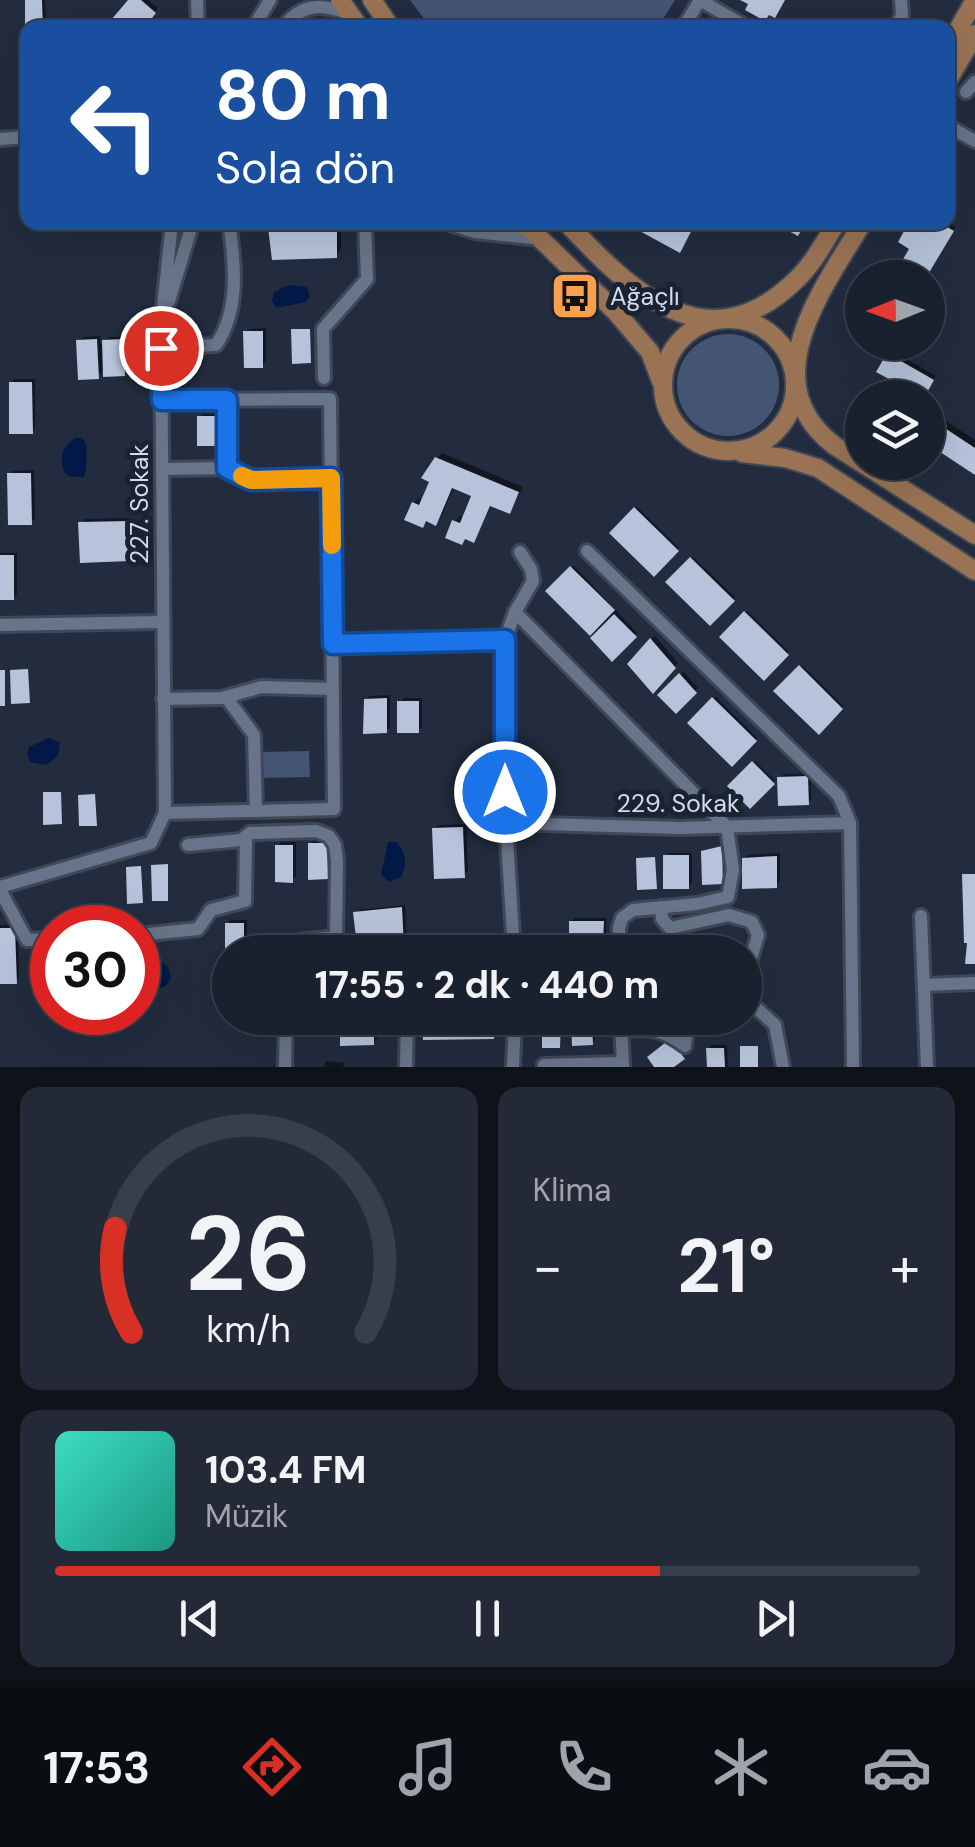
<!DOCTYPE html>
<html lang="tr">
<head>
<meta charset="utf-8">
<style>
	:root { --surface:#1a212e; --page:#232936; --text:#f1f3f6; --muted:#9fa3aa; --line:#383e4a; --accent:#d93025 }
	body { margin:0; font-family:"DM Sans",sans-serif; background:var(--page); color:var(--text); height:100vh; display:flex; flex-direction:column; font-size:38px; white-space:nowrap }
	* { box-sizing:border-box; margin:0 }
	p { font-size:32px; color:var(--muted) }
	.icon { flex:none; width:55px; height:55px; fill:none; stroke:currentColor; stroke-width:2; stroke-linecap:round; stroke-linejoin:round }
	.map { position:relative; height:1067px; overflow:hidden }
	.sheet { display:flex; flex-direction:column; gap:20px; padding:20px; background:#0e1219; flex:1 }
	.sheet>* { flex:none }
	.hud { position:absolute; left:20px; top:20px; width:935px; height:210px; border-radius:20px; box-shadow:0 10px 40px #0002,0 0 0 2px var(--line); background:#1a4fa0; color:#fff; overflow:hidden }
	.needle { width:65px; rotate:269deg }
	.controls { position:absolute; left:845px; top:260px; display:grid; gap:20px }
	.controls a { display:grid; place-items:center; width:100px; height:100px; border-radius:50%; background:var(--surface); box-shadow:0 10px 40px #0002,0 0 0 2px var(--line); font-size:50px }
	.speed { position:absolute; left:30px; top:905px; display:flex; gap:20px; font-size:50px; font-weight:700; text-align:center }
	.speed>* { display:grid; place-content:center; width:130px; height:130px; border-radius:50%; background:var(--surface); box-shadow:0 10px 40px #0002,0 0 0 2px var(--line); line-height:1 }
	.speed .limit { border:15px solid #d22; background:#fff; color:#111 }
	.pin { position:absolute; display:grid; place-items:center; width:85px; height:85px; color:#fff; margin:-42px; border:5px solid #fff; border-radius:50%; box-shadow:0 2px 10px #0007 }
	.me { position:absolute; width:110px; margin:-55px; rotate:0deg; stroke-linejoin:round; filter:drop-shadow(0 0 8px #0008) }
	.turn { display:flex; align-items:center; gap:35px; height:210px; padding:0 30px; font-size:45px }
	.turn .icon { width:130px; height:130px; stroke-width:2.5 }
	.turn b { display:block; font-size:70px; line-height:85px }
	.big { font-size:75px; font-weight:700; line-height:1.1 }
	.sheet .tile { flex:1; display:flex; flex-direction:column; justify-content:center; gap:15px; min-width:0; padding:0 35px; border-radius:20px; background:var(--page) }
	.sheet .dial { align-items:center; gap:0 }
	.dial svg { height:260px; overflow:visible; fill:none; stroke:var(--line); stroke-width:7; stroke-linecap:round; text-anchor:middle }
	.dial text { fill:var(--text); stroke:none }
	.song { display:flex; align-items:center; gap:30px }
	.cover { width:120px; height:120px; border-radius:15px; background:linear-gradient(135deg,hsl(170 70% 55%),hsl(170 70% 35%)) }
	.played { height:10px; border-radius:5px; background:linear-gradient(90deg,var(--accent) 70%,var(--line) 70%) }
	.keys { display:flex; justify-content:space-around; direction:ltr }
	.heat { display:flex; justify-content:space-between; align-items:center; font-size:55px; direction:ltr }
	.sheet .tiles { flex:1; display:grid; gap:20px; grid-template-columns:1fr 1fr }
	.tile:last-child { grid-column:span 2 }
	.trip { position:absolute; left:212px; top:935px; width:550px; height:100px; border-radius:50px; background:var(--surface); box-shadow:0 10px 40px #0002,0 0 0 2px var(--line); font-weight:700; line-height:100px; text-align:center }
	.dock { display:flex; height:160px; justify-content:space-around; align-items:center; background:#0a0d12; color:var(--muted) }
	.dock .icon { width:70px; height:70px }
	.dock .on { color:var(--accent) }
	.dock b { font-size:45px; color:var(--text) }
	.map>svg:first-child { display:block }
	.green { fill:#435573 }
	.water { fill:#021947 }
	.shadow { fill:#0007 }
	.building { fill:#b6c3da }
	.lines { fill:none; stroke-linecap:round; stroke-linejoin:round }
	.minor-casing { stroke:#404857; stroke-width:18 }
	.major-casing { stroke:#404857; stroke-width:22 }
	.minor { stroke:#687489; stroke-width:12 }
	.major { stroke:#997354; stroke-width:18 }
	.route-casing { stroke:#114b97; stroke-width:25 }
	.route { stroke:#1a73e8; stroke-width:18 }
	.slow { stroke:#f59e0b; stroke-width:18 }
	.labels { text-anchor:middle; stroke-width:10; stroke-linejoin:round; paint-order:stroke }
	.poi-label { font-size:25px; fill:#d5dce8; stroke:#192334; text-anchor:start }
	.street-label { font-size:25px; fill:#d5dce8; stroke:#192334 }
</style>
</head>
<body>
<div class="map">
<svg width="975" height="1067" viewBox="0 0 975 1067">
	<rect width="100%" height="100%" fill="#222c3e"/>
	<g class="green">
		<path d="M410,0H675L658,27L431,28Z"/>
		<circle cx="728" cy="385" r="51"/>
		<path d="M309,751L310,777L261,778L260,752Z"/>
	</g>
	<g class="water">
		<path d="M289,285L307,287L310,296L306,302L276,308L272,300L274,292Z"/>
		<path d="M75,438H82L86,443C87,454 87,466 84,477H70L64,472C59,456 62,448 75,438Z"/>
		<path d="M49,738L60,743L58,756L46,765L30,762L27,753L29,747Z"/>
		<path d="M388,842H397C406,854 408,863 401,877L389,882L381,875Z"/>
		<path d="M155,957L168,967L171,978L166,986L159,988L138,984V959Z"/>
	</g>
	<g class="shadow">
		<path d="M27,0H45L46,28H28Z"/>
		<path d="M131,0H148L158,8L142,28Z"/>
		<path d="M341,222V250L336,255L271,228L276,223Z"/>
		<path d="M912,222H921L930,228L933,222H948L955,227L930,269L913,248L901,241Z"/>
		<path d="M266,328V361L262,365L246,332L250,329Z"/>
		<path d="M100,336L101,345L109,337H127L128,370L124,374L105,369L98,376L79,341L83,337Z"/>
		<path d="M893,351L936,376L927,392L889,355Z"/>
		<path d="M15,379H35V428L32,432L11,383Z"/>
		<path d="M881,379L910,398H867Z"/>
		<path d="M928,409L975,440V472L928,441Z"/>
		<path d="M203,414H222V440L218,444L199,417Z"/>
		<path d="M442,453L523,487L510,511L492,504L474,540L454,522L460,516L465,518L474,495L454,487L441,517L436,523L428,520L422,525L414,503L419,498L424,500L437,458Z"/>
		<path d="M34,470L35,519L31,522L10,474L13,471Z"/>
		<path d="M637,507L679,548L654,573L612,533Z"/>
		<path d="M132,518L133,555L129,558L81,523L85,519Z"/>
		<path d="M0,553H17V594L13,597L0,598Z"/>
		<path d="M693,557L735,597L710,623L668,582Z"/>
		<path d="M574,566L637,633L612,658L549,592Z"/>
		<path d="M747,611L789,652L764,677L722,637Z"/>
		<path d="M655,636L678,663L654,690L630,664Z"/>
		<path d="M802,665L843,706L818,732L777,691Z"/>
		<path d="M684,672L698,688L676,711L661,695Z"/>
		<path d="M390,695V727L386,731L366,700L370,696Z"/>
		<path d="M716,697L757,738L732,764L691,723Z"/>
		<path d="M404,698H422V727L418,730L400,702Z"/>
		<path d="M755,761L775,781L750,805L731,786Z"/>
		<path d="M784,774H811V799L807,803L780,778Z"/>
		<path d="M466,824L468,871L464,875L435,829L438,825Z"/>
		<path d="M330,840V873L326,877L310,844L314,841Z"/>
		<path d="M281,842H296V876L292,880L278,846Z"/>
		<path d="M669,853H692V883L688,886L666,856Z"/>
		<path d="M780,853V881L776,885L745,859L748,855Z"/>
		<path d="M405,905L406,939L403,943L356,913L360,910Z"/>
		<path d="M575,918H606V938L602,942L571,922Z"/>
		<path d="M231,920H247V952H230V957L228,924Z"/>
		<path d="M0,925H18L19,977L16,981H0Z"/>
		<path d="M575,948H605V952H571Z"/>
		<path d="M345,1018H377V1039L373,1043L342,1020Z"/>
		<path d="M424,1018H498L499,1031L493,1036L425,1037Z"/>
		<path d="M573,1018H595V1039L592,1043H574Z"/>
		<path d="M712,1045H727L728,1067H709V1049Z"/>
		<path d="M326,1061L344,1063L343,1067H324Z"/>
	</g>
	<g class="building">
		<path d="M25,0H42L43,28H25Z"/>
		<path d="M128,0H141L156,13L144,28H120L111,20Z"/>
		<path d="M740,0H785L775,18L769,15L765,21L745,10L748,4Z"/>
		<path d="M312,222H337V258L272,260L268,227Z"/>
		<path d="M639,222H696L680,253L636,229Z"/>
		<path d="M772,222H806L798,236Z"/>
		<path d="M909,222L926,230L930,222H939L954,231L927,276L902,261L909,249L898,242Z"/>
		<path d="M291,329H310L311,363L292,364Z"/>
		<path d="M243,331H263V368H244Z"/>
		<path d="M97,339L99,379L78,380L76,340Z"/>
		<path d="M124,339L125,376L103,377L102,340Z"/>
		<path d="M887,353L934,380L924,398L876,372Z"/>
		<path d="M9,382H32L33,434H9Z"/>
		<path d="M874,383L897,398H864Z"/>
		<rect x="197" y="416" width="22" height="30"/>
		<path d="M928,417L975,448V475L928,444Z"/>
		<path d="M435,457L519,492L510,514L490,506L474,543L465,539L462,545L445,538L452,520L460,523L471,496L452,488L436,526L426,521L423,528L404,520L412,502L419,505L429,482L421,478Z"/>
		<path d="M7,473H31L32,525H8Z"/>
		<path d="M634,507L679,551L654,577L609,533Z"/>
		<path d="M129,521L130,561L80,563L78,522Z"/>
		<rect x="0" y="555" width="14" height="45"/>
		<path d="M690,557L735,601L710,626L665,582Z"/>
		<path d="M570,566L615,610L590,636L545,591Z"/>
		<path d="M744,611L789,655L764,681L719,637Z"/>
		<path d="M614,614L637,637L612,662L590,638Z"/>
		<path d="M650,638L676,668L653,694L627,664Z"/>
		<path d="M799,665L843,709L819,735L773,691Z"/>
		<path d="M28,669L30,703L11,704L10,670Z"/>
		<rect x="0" y="670" width="5" height="36"/>
		<path d="M679,673L697,693L676,714L657,695Z"/>
		<path d="M712,697L757,741L732,767L687,723Z"/>
		<path d="M387,698V733L363,734L364,699Z"/>
		<rect x="397" y="701" width="22" height="32"/>
		<path d="M752,761L775,784L750,809L727,786Z"/>
		<path d="M808,776L809,805L778,806L777,777Z"/>
		<path d="M43,792H61L62,824L43,825Z"/>
		<path d="M95,794L97,826H79L78,795Z"/>
		<path d="M463,827L465,878L434,879L432,828Z"/>
		<path d="M308,843H327L328,879L308,880Z"/>
		<path d="M275,845H293V883L275,882Z"/>
		<path d="M722,846L723,884L702,885L701,851Z"/>
		<rect x="663" y="855" width="26" height="34"/>
		<path d="M777,856V888L742,889V858Z"/>
		<path d="M655,857L657,889L637,890L636,858Z"/>
		<path d="M168,864V901H152L151,865Z"/>
		<path d="M141,866L143,903L127,904L126,867Z"/>
		<path d="M962,874H975V964H965L967,943H964Z"/>
		<path d="M402,907L404,946H357L353,912Z"/>
		<path d="M569,921H604L603,944H569Z"/>
		<path d="M225,923H244V952H230V959H225Z"/>
		<path d="M0,928H15L17,984H0Z"/>
		<path d="M226,973H230V999H227Z"/>
		<path d="M374,1018V1045L340,1046V1019Z"/>
		<path d="M422,1018H494V1039L423,1040Z"/>
		<path d="M542,1018H561L560,1048H542Z"/>
		<path d="M571,1018H592L593,1045L572,1046Z"/>
		<path d="M670,1039L685,1059L674,1067H654L647,1057Z"/>
		<rect x="740" y="1046" width="18" height="21"/>
		<path d="M706,1048H724L725,1067H707Z"/>
	</g>
	<g class="lines">
		<g class="minor-casing">
			<g id="minor">
				<path d="M197,0L198,28"/>
				<path d="M700,0L748,28"/>
				<path d="M253,28L270,0"/>
				<path d="M282,28C302,3 321,3 350,14"/>
				<path d="M683,28L700,0"/>
				<path d="M895,28L902,16L901,0"/>
				<path d="M966,92L975,82"/>
				<path d="M948,126L975,141"/>
				<path d="M0,139L28,137"/>
				<path d="M443,222L475,232L540,239"/>
				<path d="M169,301L193,222"/>
				<path d="M161,348L216,345C240,310 235,263 229,222"/>
				<path d="M324,378L323,329L367,279L365,222"/>
				<path d="M162,400L330,399L334,809L165,813"/>
				<path d="M227,400V468"/>
				<path d="M162,469L227,468L251,480L331,478"/>
				<path d="M587,551L839,796L850,823L853,1067"/>
				<path d="M515,612L727,827L733,870L728,897L697,904L633,910L622,918L619,928L620,952"/>
				<path d="M0,625L161,622"/>
				<path d="M333,644L505,640"/>
				<path d="M226,697L254,735L256,811"/>
				<path d="M163,699L222,698L261,687L333,689"/>
				<path d="M506,823L680,828L850,823"/>
				<path d="M188,845L241,840L250,833L316,831L329,836L335,845L337,861L336,937L291,942L286,952"/>
				<path d="M0,887L151,843L165,813L161,327L172,222"/>
				<path d="M0,890L27,940L52,939"/>
				<path d="M661,907L662,919L670,928L729,915L752,922L758,935L748,969V990L753,1005L775,1025L783,1067"/>
				<path d="M921,916L927,1067"/>
				<path d="M138,935L198,929L211,910L245,901L246,838"/>
				<path d="M514,952L506,823L505,640L515,612L533,581L531,569L520,552"/>
				<path d="M924,985L975,983"/>
				<path d="M621,1018L623,1067"/>
				<path d="M622,1029C651,1029 661,1028 685,1046L688,1018"/>
				<path d="M544,1065L623,1063"/>
				<path d="M285,1067L286,1018"/>
				<path d="M406,1067L407,1018"/>
				<path d="M513,1067L515,1018"/>
			</g>
		</g>
		<g class="major-casing">
			<g id="major">
				<path d="M340,0L360,28"/>
				<path d="M372,0L391,28"/>
				<path d="M948,47L975,0"/>
				<path d="M948,80L975,34"/>
				<path d="M523,222L615,311L650,352L661,381"/>
				<path d="M566,222C631,292 708,367 797,279C813,264 825,241 837,222"/>
				<path d="M863,222C823,289 751,382 835,446L975,535"/>
				<circle cx="729" cy="385" r="66"/>
				<path d="M742,453L785,458L818,468L975,571"/>
			</g>
		</g>
		<use href="#minor" class="minor"/>
		<use href="#major" class="major"/>
	</g>
	<g class="lines">
		<g class="route-casing">
			<path id="route" d="M161,348L162,400H227V468L251,480L331,478L333,644L505,640V792"/>
		</g>
		<use href="#route" class="route"/>
		<path class="slow" d="M242,476L251,480L331,478L332,545"/>
	</g>
	<defs>
		<g id="bus-square" transform="scale(2.5)"><rect x="-9" y="-9" width="18" height="18" rx="4" fill="#f9a04c" stroke="#192334"/><path d="M-5-6H5V4H4V6H2V4H-2V6H-4V4H-5ZM-3.5-4V0h7V-4ZM-3.5 1.2v1.5H-2V1.2ZM2 1.2v1.5H3.5V1.2Z" fill="#111"/></g>
	</defs>
	<g fill-rule="evenodd">
		<use href="#bus-square" x="575" y="296"/>
	</g>
	<g class="labels">
		<g class="poi-label">
			<text x="610" y="305">Ağaçlı</text>
		</g>
		<g class="street-label">
			<text transform="translate(139 504) rotate(-90)" y="9">227. Sokak</text>
			<text x="678" y="812">229. Sokak</text>
		</g>
	</g>
</svg>
<div class="controls">
<a><svg class="needle" viewBox="-14 -14 28 28"><path d="M0-13l5 13h-10z" fill="#e53935"/><path d="M0 13l5-13h-10z" fill="#9fa3aa"/></svg></a>
<a><svg class="icon" aria-label="layers" viewBox="0 0 24 24"><path d="M12 4l9 5-9 5-9-5zM3 14l9 5 9-5"/></svg></a>
</div>
<div class="speed"><div class="limit">30</div></div>
<div class="pin" style="left:161px;top:348px;background:#d93025"><svg class="icon" aria-label="arrive" viewBox="0 0 24 24"><path d="M6 21V4h12l-3 4 3 4H6"/></svg></div>
<svg class="me" style="left:505px;top:792px" viewBox="-20 -20 40 40"><circle r="17" fill="#1a73e8" stroke="#fff" stroke-width="3"/><path d="M0-11L8 9 0 5-8 9z" fill="#fff"/></svg>
<div class="trip">17:55 · 2 dk · 440 m</div>
<div class="hud">
<div class="turn"><svg class="icon" aria-label="left" viewBox="0 0 24 24"><path d="M17 20v-9H6M10 6l-5 5 5 5"/></svg><div><b>80 m</b>Sola dön</div></div>
</div>
</div>
<section class="sheet">
<div class="tiles">
<div class="tile dial"><svg viewBox="0 0 100 80">
<path d="M14 69A42 42 0 1 1 86 69"/>
<path d="M14 69A42 42 0 0 1 9 37" stroke="#d93025"/>
<text x="50" y="56" font-size="32" font-weight="700">26</text>
<text x="50" y="72" font-size="11">km/h</text>
</svg></div>
<div class="tile"><p>Klima</p>
<div class="heat"><a>−</a><b class="big">21°</b><a>+</a></div>
</div>
<div class="tile">
<div class="song"><i class="cover"></i><div><b>103.4 FM</b><p>Müzik</p></div></div>
<div class="played"></div>
<div class="keys"><svg class="icon" aria-label="previous" viewBox="0 0 24 24"><path d="M18 5L8 12l10 7zM5 5v14"/></svg><svg class="icon" aria-label="pause" viewBox="0 0 24 24"><path d="M8 5v14M16 5v14"/></svg><svg class="icon" aria-label="next" viewBox="0 0 24 24"><path d="M6 5l10 7-10 7zM19 5v14"/></svg></div>
</div>
</div>
</section>
<nav class="dock">
<b>17:53</b>
<svg class="icon on" aria-label="directions" viewBox="0 0 24 24"><path d="M12 3l9 9-9 9-9-9zM9 14v-3h6M13 9l2 2-2 2"/></svg>
<svg class="icon" aria-label="music" viewBox="0 0 24 24"><path d="M9 18V5l10-2v13"/><circle cx="6" cy="18" r="3"/><circle cx="16" cy="16" r="3"/></svg>
<svg class="icon" aria-label="phone" viewBox="0 0 24 24"><path d="M5 4h4l2 5-3 2q2 4 5 5l2-3 5 2v4C11 20 4 13 5 4z"/></svg>
<svg class="icon" aria-label="climate" viewBox="0 0 24 24"><path d="M12 3v18M4 7l16 10M4 17L20 7"/></svg>
<svg class="icon" aria-label="car" viewBox="0 0 24 24"><path d="M5 17H2v-5l4-1 3-4h7l3 4 3 1v5h-3M9 17h6M6 11h13"/><circle cx="7" cy="17" r="2"/><circle cx="17" cy="17" r="2"/></svg>
</nav>
</body>
</html>
